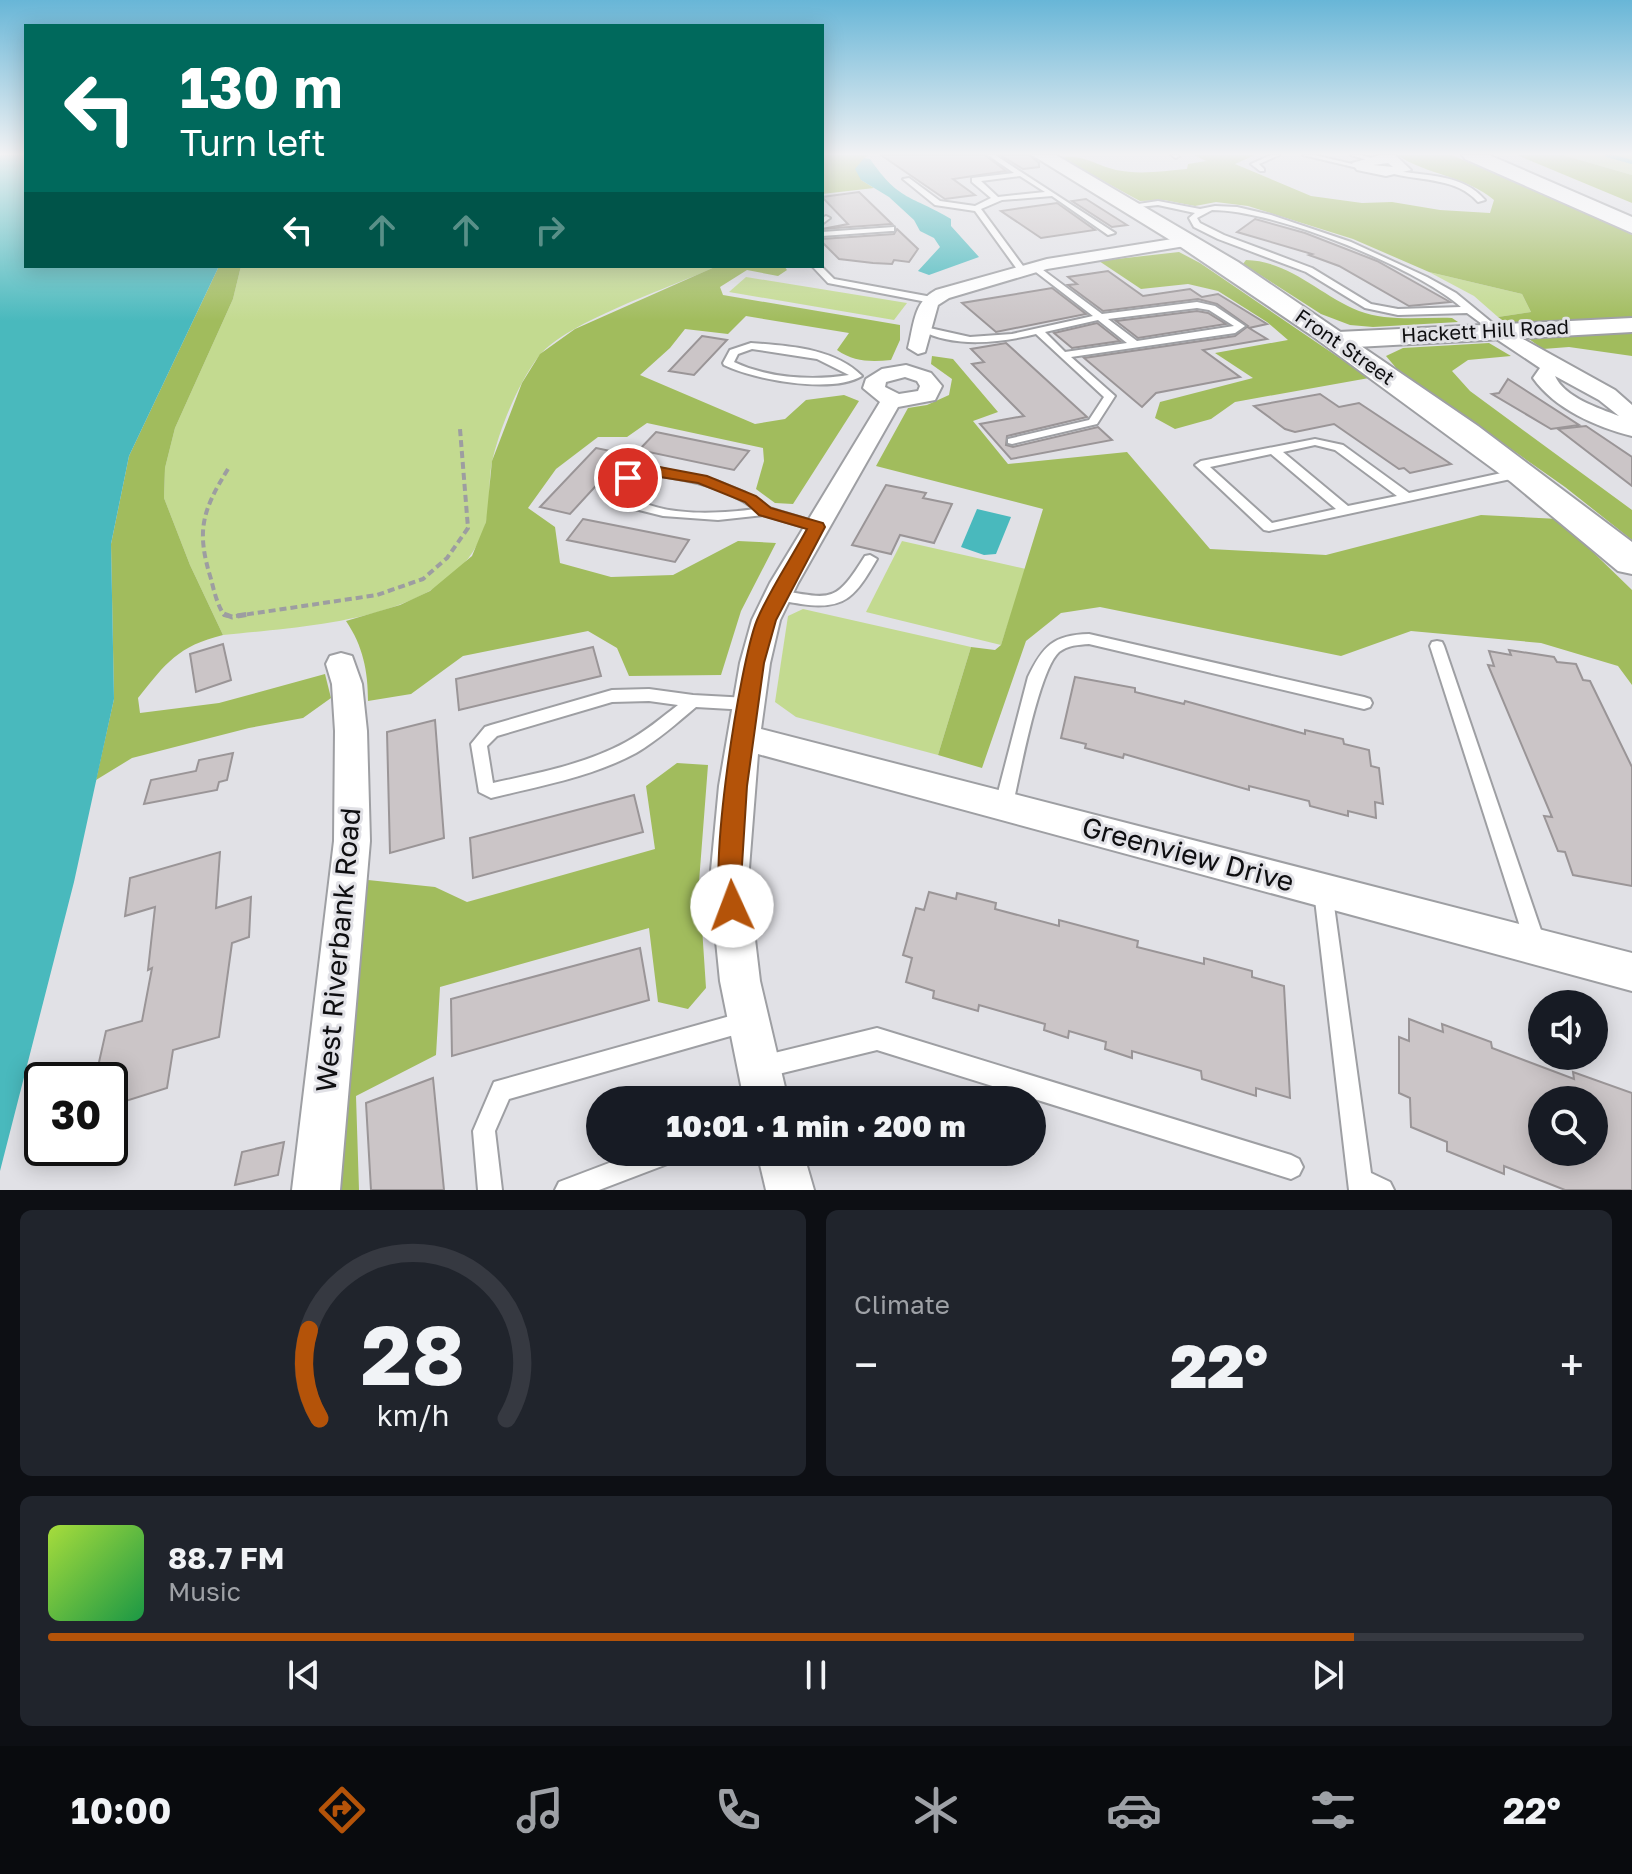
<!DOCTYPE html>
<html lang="en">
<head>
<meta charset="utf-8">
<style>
	:root { --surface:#171b24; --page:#20242c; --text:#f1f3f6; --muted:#9ea1a6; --line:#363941; --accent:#b45309 }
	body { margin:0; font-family:"Golos Text",sans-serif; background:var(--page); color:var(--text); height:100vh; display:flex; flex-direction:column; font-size:30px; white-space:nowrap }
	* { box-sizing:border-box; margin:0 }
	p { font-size:26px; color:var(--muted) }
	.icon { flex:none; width:44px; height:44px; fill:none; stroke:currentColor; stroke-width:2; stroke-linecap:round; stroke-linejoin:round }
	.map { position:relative; height:1190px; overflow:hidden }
	.sheet { display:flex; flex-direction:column; gap:20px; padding:20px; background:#0d0f14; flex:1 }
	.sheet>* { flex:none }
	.guide { position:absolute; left:24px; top:24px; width:800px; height:244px; border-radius:0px; box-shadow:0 4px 20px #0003; background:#00695c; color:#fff; overflow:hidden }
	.controls { position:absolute; left:1528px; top:990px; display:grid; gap:16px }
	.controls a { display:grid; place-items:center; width:80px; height:80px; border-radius:50%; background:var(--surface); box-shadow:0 4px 20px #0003; font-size:40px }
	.speed { position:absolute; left:24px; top:1062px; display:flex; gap:16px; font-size:40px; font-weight:700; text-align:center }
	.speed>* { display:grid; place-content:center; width:104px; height:104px; border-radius:50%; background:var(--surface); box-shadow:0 4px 20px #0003; line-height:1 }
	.speed .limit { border:4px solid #111; border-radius:12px; background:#fff; color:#111 }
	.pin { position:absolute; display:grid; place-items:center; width:68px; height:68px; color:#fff; margin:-34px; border:4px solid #fff; border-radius:50%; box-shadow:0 2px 8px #0007 }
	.me { position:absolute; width:88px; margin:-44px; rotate:358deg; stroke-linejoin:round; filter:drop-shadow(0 0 6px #0008) }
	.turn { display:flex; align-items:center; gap:28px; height:168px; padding:0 24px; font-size:36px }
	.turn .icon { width:104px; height:104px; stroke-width:2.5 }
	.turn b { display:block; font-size:56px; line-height:68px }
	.lanes { display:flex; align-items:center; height:76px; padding:0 24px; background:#0003; justify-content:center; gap:40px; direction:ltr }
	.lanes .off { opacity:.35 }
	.big { font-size:60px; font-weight:800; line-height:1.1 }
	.sheet .tile { flex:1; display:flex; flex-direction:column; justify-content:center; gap:12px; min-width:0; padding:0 28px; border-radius:12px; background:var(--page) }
	.sheet .dial { align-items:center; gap:0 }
	.dial svg { height:208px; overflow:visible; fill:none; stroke:var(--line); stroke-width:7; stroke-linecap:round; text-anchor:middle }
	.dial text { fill:var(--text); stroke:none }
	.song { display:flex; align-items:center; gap:24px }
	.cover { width:96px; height:96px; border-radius:12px; background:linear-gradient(135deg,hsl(80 70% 55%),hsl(140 70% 35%)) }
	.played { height:8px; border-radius:4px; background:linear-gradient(90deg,var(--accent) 85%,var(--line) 85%) }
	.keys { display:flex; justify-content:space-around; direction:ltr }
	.heat { display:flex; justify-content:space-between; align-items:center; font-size:44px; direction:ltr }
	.sheet .tiles { flex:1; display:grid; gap:20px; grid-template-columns:1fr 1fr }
	.tile:last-child { grid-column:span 2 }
	.trip { position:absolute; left:586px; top:1086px; width:460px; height:80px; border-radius:40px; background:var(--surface); box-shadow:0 4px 20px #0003; font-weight:800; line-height:80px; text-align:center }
	.tab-bar { display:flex; height:128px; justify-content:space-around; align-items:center; background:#090b0e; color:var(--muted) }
	.tab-bar .icon { width:56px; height:56px }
	.tab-bar .current { color:var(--accent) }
	.tab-bar b { font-size:36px; color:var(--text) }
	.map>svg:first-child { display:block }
	.green { fill:#c3da90 }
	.forest { fill:#a1bc5d }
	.water { fill:#49b9bd }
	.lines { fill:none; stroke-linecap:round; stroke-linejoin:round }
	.stream { stroke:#49b9bd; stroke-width:4 }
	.building { fill:#cbc5c7; stroke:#9a9597; stroke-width:2; fill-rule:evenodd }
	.service-casing { stroke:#9e9fa3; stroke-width:4 }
	.minor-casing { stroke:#9e9fa3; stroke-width:4 }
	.tertiary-casing { stroke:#9e9fa3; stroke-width:4 }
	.secondary-casing { stroke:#9e9fa3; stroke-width:4 }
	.motorway-casing { stroke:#9e9fa3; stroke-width:4 }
	.path-far1 { stroke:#9d9da1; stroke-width:4; stroke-dasharray:7 4; stroke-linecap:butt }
	.path { stroke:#9d9da1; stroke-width:5; stroke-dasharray:9 5; stroke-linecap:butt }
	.service { fill:#fff; fill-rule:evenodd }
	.minor { fill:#fff; fill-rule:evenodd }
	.tertiary { fill:#fff; fill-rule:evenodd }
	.secondary { fill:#fff; fill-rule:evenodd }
	.motorway { fill:#fff; fill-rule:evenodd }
	.route { fill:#b45309; stroke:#753606; stroke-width:2 }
	.labels { text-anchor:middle; stroke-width:6; stroke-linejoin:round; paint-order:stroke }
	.far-street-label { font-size:20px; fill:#0e0e10; stroke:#e1e1e6 }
	.near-street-label { font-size:28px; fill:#0e0e10; stroke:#e1e1e6 }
</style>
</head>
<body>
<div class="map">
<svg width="1632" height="1190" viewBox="0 0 1632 1190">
	<rect width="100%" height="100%" fill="#e1e1e6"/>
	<g class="green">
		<path d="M1563,155H1632V175Z"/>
		<path d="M241,266H717C673,287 567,321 539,356C519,381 499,430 492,462C488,481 491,503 486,522C460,622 305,626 223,635L190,565L164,498L165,468L175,428L233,299Z"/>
		<path d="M1429,272L1522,294L1531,312L1498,317L1474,296Z"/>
		<path d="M746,277L907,303L894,320L729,292Z"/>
		<path d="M902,541L1026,569L1001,645L866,612Z"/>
		<path d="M803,609L971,647L938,755L796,717L775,702L788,616Z"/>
	</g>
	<g class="forest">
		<path d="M822,155H869L864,158L861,180L874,188L822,194Z"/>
		<path d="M1194,155H1255L1235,164L1311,196L1362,203L1392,202L1440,210L1490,213L1494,200C1466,176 1427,175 1397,155H1452L1623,230L1632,235V356L1569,347L1543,349L1498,317L1531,312L1522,294L1429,272L1353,239L1248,206L1216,202L1195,206L1164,200L1140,201L1061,158C1081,153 1097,166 1116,170C1140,175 1163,171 1187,169L1188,164L1206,161Z"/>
		<path d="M1517,155H1563L1632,175V203Z"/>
		<path d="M1179,252L1200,263L1369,378L1235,402L1211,419L1175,429L1155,418L1160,402L1253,378L1215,353L1288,340L1267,322L1218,291L1188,284L1141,289L1099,261Z"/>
		<path d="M1246,260C1290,261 1320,295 1359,311C1388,322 1422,317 1452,318L1458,322L1373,327L1350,325L1321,314L1243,264Z"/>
		<path d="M219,266H241L233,299L175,428L165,468L164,498L190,565L223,635C178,646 166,663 138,698L140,713L219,703L325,674L331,698L303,718L249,728L132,758L96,780L114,699L111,544L129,456Z"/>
		<path d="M717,266H784L787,270L778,276L747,270L720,287L723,295L900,325V340L891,360C871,362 854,362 837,350L849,333L746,316L728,334L685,329L670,348L640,375L755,424L785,419L806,400L844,395L859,401L793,504L775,503L756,489L764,461L763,448L647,423L627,437H598L556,469L528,508L555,527L560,563L611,577L673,575L738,541L776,543L741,611L721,675L629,676L617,648L588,631L463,656L411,694L368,701C368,671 363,646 346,621L400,605L430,591L472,556L486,522L492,461L522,383L540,354L575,329Z"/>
		<path d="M1489,343L1511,356L1468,360L1452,371L1470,391L1632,510V540L1565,487L1397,369L1386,356L1403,348Z"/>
		<path d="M932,356L953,359L998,412L973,421L1008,464L1127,452L1210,549L1326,555L1481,515L1559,519L1632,590V685L1618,666L1541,643L1411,631L1341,656L1100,607L1061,613L1026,641L982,768L938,755L971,647L995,650L1001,645L1043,509L876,466L908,408L927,405L949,395L952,379L931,364Z"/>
		<path d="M677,763L708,765L699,882L706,988L688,1009L658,1002L649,928L440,987L436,1055L356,1096L359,1190H331L345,1024L368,880L435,887L467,902L655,849L646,786Z"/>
	</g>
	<g class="water">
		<path d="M0,155H26V266H219L129,456L111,544L114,699L74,882L0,1171Z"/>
		<path d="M864,158L870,159C900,202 911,195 951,219V226L979,257L929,275L918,271L940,247L934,238L920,231L914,220L889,197L861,180L855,169Z"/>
		<path d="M977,509L1011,517L996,554L984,555L961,547Z"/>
	</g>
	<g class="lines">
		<path class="stream" d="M1607,155L1632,162"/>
	</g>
	<g class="building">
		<path d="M881,155H985L1006,171L953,179L975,195L945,199Z"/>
		<path d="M1000,155H1029L1039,163V167L1023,169Z"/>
		<path d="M859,192L892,224L822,229L848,224L822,197Z"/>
		<path d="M1086,199L1127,225L1112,227L1072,201Z"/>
		<path d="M1057,203L1095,230L1041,238L1001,211Z"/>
		<path d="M1255,219L1305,233L1377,261L1450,302L1409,306L1339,266L1309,255L1312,254L1237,232Z"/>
		<path d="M897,229L918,249L909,262L894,260L892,264L873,263L839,259L822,242V239L894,234Z"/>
		<path d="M1108,271L1143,296L1190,289L1202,297L1218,294L1267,324L1249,328L1267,339L1203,350L1240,377L1156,393L1142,407L1084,358L1235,336L1248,326L1217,304L1198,299L1103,311L1068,285L1077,284L1068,277Z"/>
		<path d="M1052,288L1086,314L996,332L962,303Z"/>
		<path d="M1197,311L1208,313L1226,324L1138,338L1116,321Z"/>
		<path d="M1097,323L1120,341L1072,348L1054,333Z"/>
		<path d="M702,336L727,340L694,375L669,371Z"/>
		<path d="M1006,343L1087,417L1007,436L1006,445L1013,447L1098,427L1112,440L1011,459L980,424L1024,416L972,364L984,362L971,349Z"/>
		<path d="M1508,379L1579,425L1551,429L1492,394L1499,393Z"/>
		<path d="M1320,394L1339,407L1359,403L1451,464L1410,473L1404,468L1399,469L1334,424L1295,432L1285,429L1254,406Z"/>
		<path d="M1586,426L1632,457V486L1558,429Z"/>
		<path d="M656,432L749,451L734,470L639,450Z"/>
		<path d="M596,448L625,454L570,514L540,507Z"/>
		<path d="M886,485L926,493L923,498L952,504L934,543L900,535L891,554L852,545Z"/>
		<path d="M583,519L689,540L675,562L567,540Z"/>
		<path d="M223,644L231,680L196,692L190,654Z"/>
		<path d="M593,647L601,676L459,710L456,679Z"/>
		<path d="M1509,650L1554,657L1557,662L1576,664L1583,680L1590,681L1632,767V886L1573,875L1565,852L1558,851L1544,816L1552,817L1488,665L1494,666L1489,651L1511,655Z"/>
		<path d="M1075,677L1135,688V692L1184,704L1185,701L1305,734V730L1343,739L1344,744L1369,750L1371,766L1379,768L1383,804L1375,802L1376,818L1348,811V816L1310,806L1309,801L1249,786V790L1124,754L1123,758L1085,748L1086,744L1061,738Z"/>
		<path d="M435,720L444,838L390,853L387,732Z"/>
		<path d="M233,753L227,780L219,782L217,790L144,804L151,780L196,771L199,760Z"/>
		<path d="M634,795L643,832L473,878L470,838Z"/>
		<path d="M220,852L216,908L251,897L249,937L232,943L219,1037L173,1050L167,1088L110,1106V1080H95L106,1031L142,1021L152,968L148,970L155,907L125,916L130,878Z"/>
		<path d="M929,892L956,899L957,893L996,903L995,909L1059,926V920L1138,941L1137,947L1204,964V958L1252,971V977L1284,986L1290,1098L1256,1088V1096L1202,1079L1201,1071L1132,1051V1058L1105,1049L1106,1042L1069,1031L1068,1038L1044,1030L1045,1024L979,1005L978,1011L933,998L934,991L906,982L912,958L903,955L916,908L924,910Z"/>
		<path d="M640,948L649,1000L452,1056L451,999Z"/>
		<path d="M1409,1019L1443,1032L1442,1024L1491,1042L1492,1048L1574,1079L1573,1072L1632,1093V1190H1565L1504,1166V1174L1447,1151V1142L1411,1127L1410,1098L1399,1093V1037L1409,1041ZM1542,1100H1594V1152H1542Z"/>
		<path d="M433,1078L444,1190H371L366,1103Z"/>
		<path d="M284,1142L278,1175L235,1185L242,1152Z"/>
	</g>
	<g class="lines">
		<g class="service-casing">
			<g id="service">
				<path d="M988,155H995L1115,233L1108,235L1052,196L1002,200L981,209L1026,270L1019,272L975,211L935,205L903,179L909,178L940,201L975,206L991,198L972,182V178L1014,173ZM1020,176L1045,192L998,197L981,181Z"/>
				<path d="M1171,155H1178L1179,156L1176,158Z"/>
				<path d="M1271,155H1279L1259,164L1264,169V171H1260L1251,164Z"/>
				<path d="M1303,155H1314L1365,167L1362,169Z"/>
				<path d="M1351,155H1361L1377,160L1374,162Z"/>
				<path d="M1396,171C1427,176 1463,174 1485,200L1478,202C1457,178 1423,181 1394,174Z"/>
				<path d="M1158,201L1200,209L1215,206L1237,207L1271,215L1351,242L1427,277L1456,293L1501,330L1493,332L1467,313L1398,315L1365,308L1306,272L1218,239L1194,227L1189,218L1195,213L1158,205L1129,208L1125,206ZM1212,210C1274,210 1414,266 1461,307L1398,309L1371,304L1312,268L1224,235L1200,223L1197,218Z"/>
				<path d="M826,216L830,218L822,224V218Z"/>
				<path d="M894,227V231H891L822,236V232Z"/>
				<path d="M1035,264L1102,314L1197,302L1215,306L1245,326L1235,333L1071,357L1115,396L1097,424L1012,444L1008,443V439L1089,420L1104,397L1036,334C1000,343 953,348 920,330L925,327L970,337L1012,334L1093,316L1032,269V265ZM1197,308L1209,310L1234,326L1137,341L1108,319ZM1098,320L1127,343L1065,352L1045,332Z"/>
				<path d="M812,266H821L834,279L932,297L937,300L932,303L828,283Z"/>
				<path d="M751,343C788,346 834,348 862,376C832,394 755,380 724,365L723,363L730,350ZM752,349L817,359L849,375C811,381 768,378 734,362L738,354Z"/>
				<path d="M1315,439L1343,445L1409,493L1520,469L1526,473L1520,477L1269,531L1264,530L1195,465L1201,461ZM1315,445L1335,450L1397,496L1348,506L1283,452ZM1271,454L1336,509L1272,523L1210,467Z"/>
				<path d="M654,467L717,481L744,492L769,508L822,524L823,527L817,531L764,515L718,520L663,516L631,508L614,493L624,475ZM654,475C690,480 725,487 755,509C719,514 655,518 626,492L633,480Z"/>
				<path d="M870,555L877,559C856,595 846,611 801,604C791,602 779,602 771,595L778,590C832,599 835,604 865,556Z"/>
				<path d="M1089,634L1364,697L1370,699L1372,703L1370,707L1364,709L1089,644C1078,645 1068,645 1059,652C1039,670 1020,773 1013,804L1010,809L1004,811L998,809L995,804L1028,677C1043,646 1053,635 1089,634Z"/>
				<path d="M1437,641L1442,642L1444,646L1545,942L1542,948L1535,951L1528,948L1525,942L1430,646L1432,642Z"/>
				<path d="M649,689L693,695L748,698L754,700L756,704L754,708L748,710L696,707C677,723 658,740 636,753C592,777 539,786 491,798L479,792L471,744L485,727L491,725L612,690ZM649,701L678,705C661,718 645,732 626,742C586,764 538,773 493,783L487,746L497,736L612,702Z"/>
				<path d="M1323,883L1330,885L1332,891L1371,1173L1390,1182L1394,1190H1349L1314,891L1316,885Z"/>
				<path d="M748,1011L755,1014L759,1021L755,1028L748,1031L509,1099L495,1131L502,1190H478L473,1131L494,1082Z"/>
				<path d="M877,1028L1291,1155L1299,1159L1303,1167L1299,1175L1291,1179L877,1050L762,1078L754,1075L751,1067L754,1059L762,1056Z"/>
				<path d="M638,1152H682L678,1160L599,1190H555L559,1182Z"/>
			</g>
		</g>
		<g class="minor-casing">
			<g id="minor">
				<path d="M1381,155H1395L1411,170L1386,176L1357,170L1352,163ZM1388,163L1393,167L1373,165Z"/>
				<path d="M1185,237L1193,242L1191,245L1047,269L949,298L938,305L925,352L918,354L908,348C914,326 913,302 936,290L1047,259Z"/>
				<path d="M1496,324L1615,390L1632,405V436C1596,427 1555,409 1533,378L1540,368L1489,334L1486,330ZM1555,376L1599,400L1619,416C1598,408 1564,397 1555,376Z"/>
				<path d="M906,365L931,373L942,386L935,400L898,407L798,583L780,620L770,663L761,729L1632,953V991L758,754L748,881L760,981L788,1100H744L720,981L710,881L719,786L740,663L752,620L770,583L880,402L863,388L866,379L882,369ZM905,377L917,381L920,386L918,391L899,394L885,387L886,382Z"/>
				<path d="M341,653L352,656L362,684L367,731L370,841L340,1190H292L334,841L335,731L332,684L326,664L330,656Z"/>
				<path d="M757,1152H803L814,1190H766Z"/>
			</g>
		</g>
		<g class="tertiary-casing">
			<path id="tertiary" d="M1632,318V332L1338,348L1329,345L1325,340L1329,335L1338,332Z"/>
		</g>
		<g class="secondary-casing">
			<path id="secondary" d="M1032,155H1056L1238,262L1478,426L1632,542V574L1618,571L1511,482L1311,335L1175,243Z"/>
		</g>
		<g class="motorway-casing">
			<path id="motorway" d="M1462,155H1489L1632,217V233L1465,159Z"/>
		</g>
		<g class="path-far1">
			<path d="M228,469C202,511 196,531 211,579C214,591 217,604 224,615L229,616"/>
			<path d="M236,616L377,595L423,579L447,558L468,528L460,429"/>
		</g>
		<path class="path" d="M224,614L232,617L249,614"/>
		<use href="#service" class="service"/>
		<use href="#minor" class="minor"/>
		<use href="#tertiary" class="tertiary"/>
		<use href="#secondary" class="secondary"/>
		<use href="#motorway" class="motorway"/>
	</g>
	<linearGradient id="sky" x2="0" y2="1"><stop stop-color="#68b6d7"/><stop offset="0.48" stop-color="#f2f2f4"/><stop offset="1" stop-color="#f2f2f4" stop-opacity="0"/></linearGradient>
	<rect width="1632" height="321" fill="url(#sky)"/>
	<path class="route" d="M654,466L707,476L756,496L771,508L823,523L825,527L776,620L764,663L747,786L741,881L744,906L740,914L732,917L723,914C706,877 740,662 757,620C770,589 791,559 807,529L759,515L745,502L698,483L654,476L628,482L620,478L622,474Z"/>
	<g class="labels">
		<g class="far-street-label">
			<text transform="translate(1485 331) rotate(-3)" y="7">Hackett Hill Road</text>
			<text transform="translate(1345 347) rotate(35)" y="7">Front Street</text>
		</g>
		<g class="near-street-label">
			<text transform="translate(1188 854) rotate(15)" y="10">Greenview Drive</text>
			<text transform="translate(338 950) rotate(-85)" y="10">West Riverbank Road</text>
		</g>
	</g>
</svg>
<div class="controls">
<a><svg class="icon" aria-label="sound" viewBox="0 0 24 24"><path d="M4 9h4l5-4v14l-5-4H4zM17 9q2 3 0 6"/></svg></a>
<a><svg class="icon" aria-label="search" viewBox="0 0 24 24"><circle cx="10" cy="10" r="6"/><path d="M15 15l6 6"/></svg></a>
</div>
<div class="speed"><div class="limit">30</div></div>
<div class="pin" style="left:628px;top:478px;background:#d93025"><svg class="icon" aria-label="arrive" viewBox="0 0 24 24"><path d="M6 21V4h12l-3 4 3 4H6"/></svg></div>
<svg class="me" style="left:732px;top:906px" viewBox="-20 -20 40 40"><circle r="19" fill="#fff"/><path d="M0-13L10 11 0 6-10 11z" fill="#b45309"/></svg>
<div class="trip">10:01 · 1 min · 200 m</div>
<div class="guide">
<div class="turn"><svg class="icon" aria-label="left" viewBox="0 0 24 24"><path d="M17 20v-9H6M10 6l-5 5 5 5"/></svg><div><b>130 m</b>Turn left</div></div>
<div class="lanes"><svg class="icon" aria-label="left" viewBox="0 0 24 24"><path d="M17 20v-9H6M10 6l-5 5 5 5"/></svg><svg class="icon off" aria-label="ahead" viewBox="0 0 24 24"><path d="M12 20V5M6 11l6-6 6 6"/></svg><svg class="icon off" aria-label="ahead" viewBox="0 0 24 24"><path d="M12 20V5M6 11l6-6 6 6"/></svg><svg class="icon off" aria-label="right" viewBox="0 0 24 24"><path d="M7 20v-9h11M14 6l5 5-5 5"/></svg></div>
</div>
</div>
<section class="sheet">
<div class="tiles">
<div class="tile dial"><svg viewBox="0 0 100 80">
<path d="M14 69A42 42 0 1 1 86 69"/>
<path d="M14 69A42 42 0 0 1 10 35" stroke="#b45309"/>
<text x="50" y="56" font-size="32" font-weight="700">28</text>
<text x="50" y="72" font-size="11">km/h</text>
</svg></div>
<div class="tile"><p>Climate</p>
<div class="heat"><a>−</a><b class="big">22°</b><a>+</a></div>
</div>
<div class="tile">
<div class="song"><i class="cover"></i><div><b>88.7 FM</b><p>Music</p></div></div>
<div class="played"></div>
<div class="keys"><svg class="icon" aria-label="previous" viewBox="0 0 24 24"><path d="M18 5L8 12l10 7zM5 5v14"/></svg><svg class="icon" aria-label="pause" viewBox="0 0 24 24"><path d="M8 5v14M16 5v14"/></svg><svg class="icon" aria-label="next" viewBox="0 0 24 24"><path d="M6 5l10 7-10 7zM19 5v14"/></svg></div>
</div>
</div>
</section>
<nav class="tab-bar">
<b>10:00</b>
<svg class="icon current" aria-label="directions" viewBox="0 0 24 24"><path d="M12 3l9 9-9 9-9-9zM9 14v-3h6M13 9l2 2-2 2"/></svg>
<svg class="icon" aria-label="music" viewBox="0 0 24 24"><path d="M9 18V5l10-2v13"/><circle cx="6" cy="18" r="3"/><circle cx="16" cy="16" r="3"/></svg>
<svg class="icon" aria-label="phone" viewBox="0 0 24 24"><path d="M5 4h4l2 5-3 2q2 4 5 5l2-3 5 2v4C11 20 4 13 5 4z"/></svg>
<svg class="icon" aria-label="climate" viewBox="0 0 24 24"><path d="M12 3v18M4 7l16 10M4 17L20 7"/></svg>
<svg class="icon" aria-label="car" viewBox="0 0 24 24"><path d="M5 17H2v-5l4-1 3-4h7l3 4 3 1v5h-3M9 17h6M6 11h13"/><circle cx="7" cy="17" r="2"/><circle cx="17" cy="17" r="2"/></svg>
<svg class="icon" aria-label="filters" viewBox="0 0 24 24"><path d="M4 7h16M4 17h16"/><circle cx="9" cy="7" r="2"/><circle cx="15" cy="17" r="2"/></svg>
<b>22°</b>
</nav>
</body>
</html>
